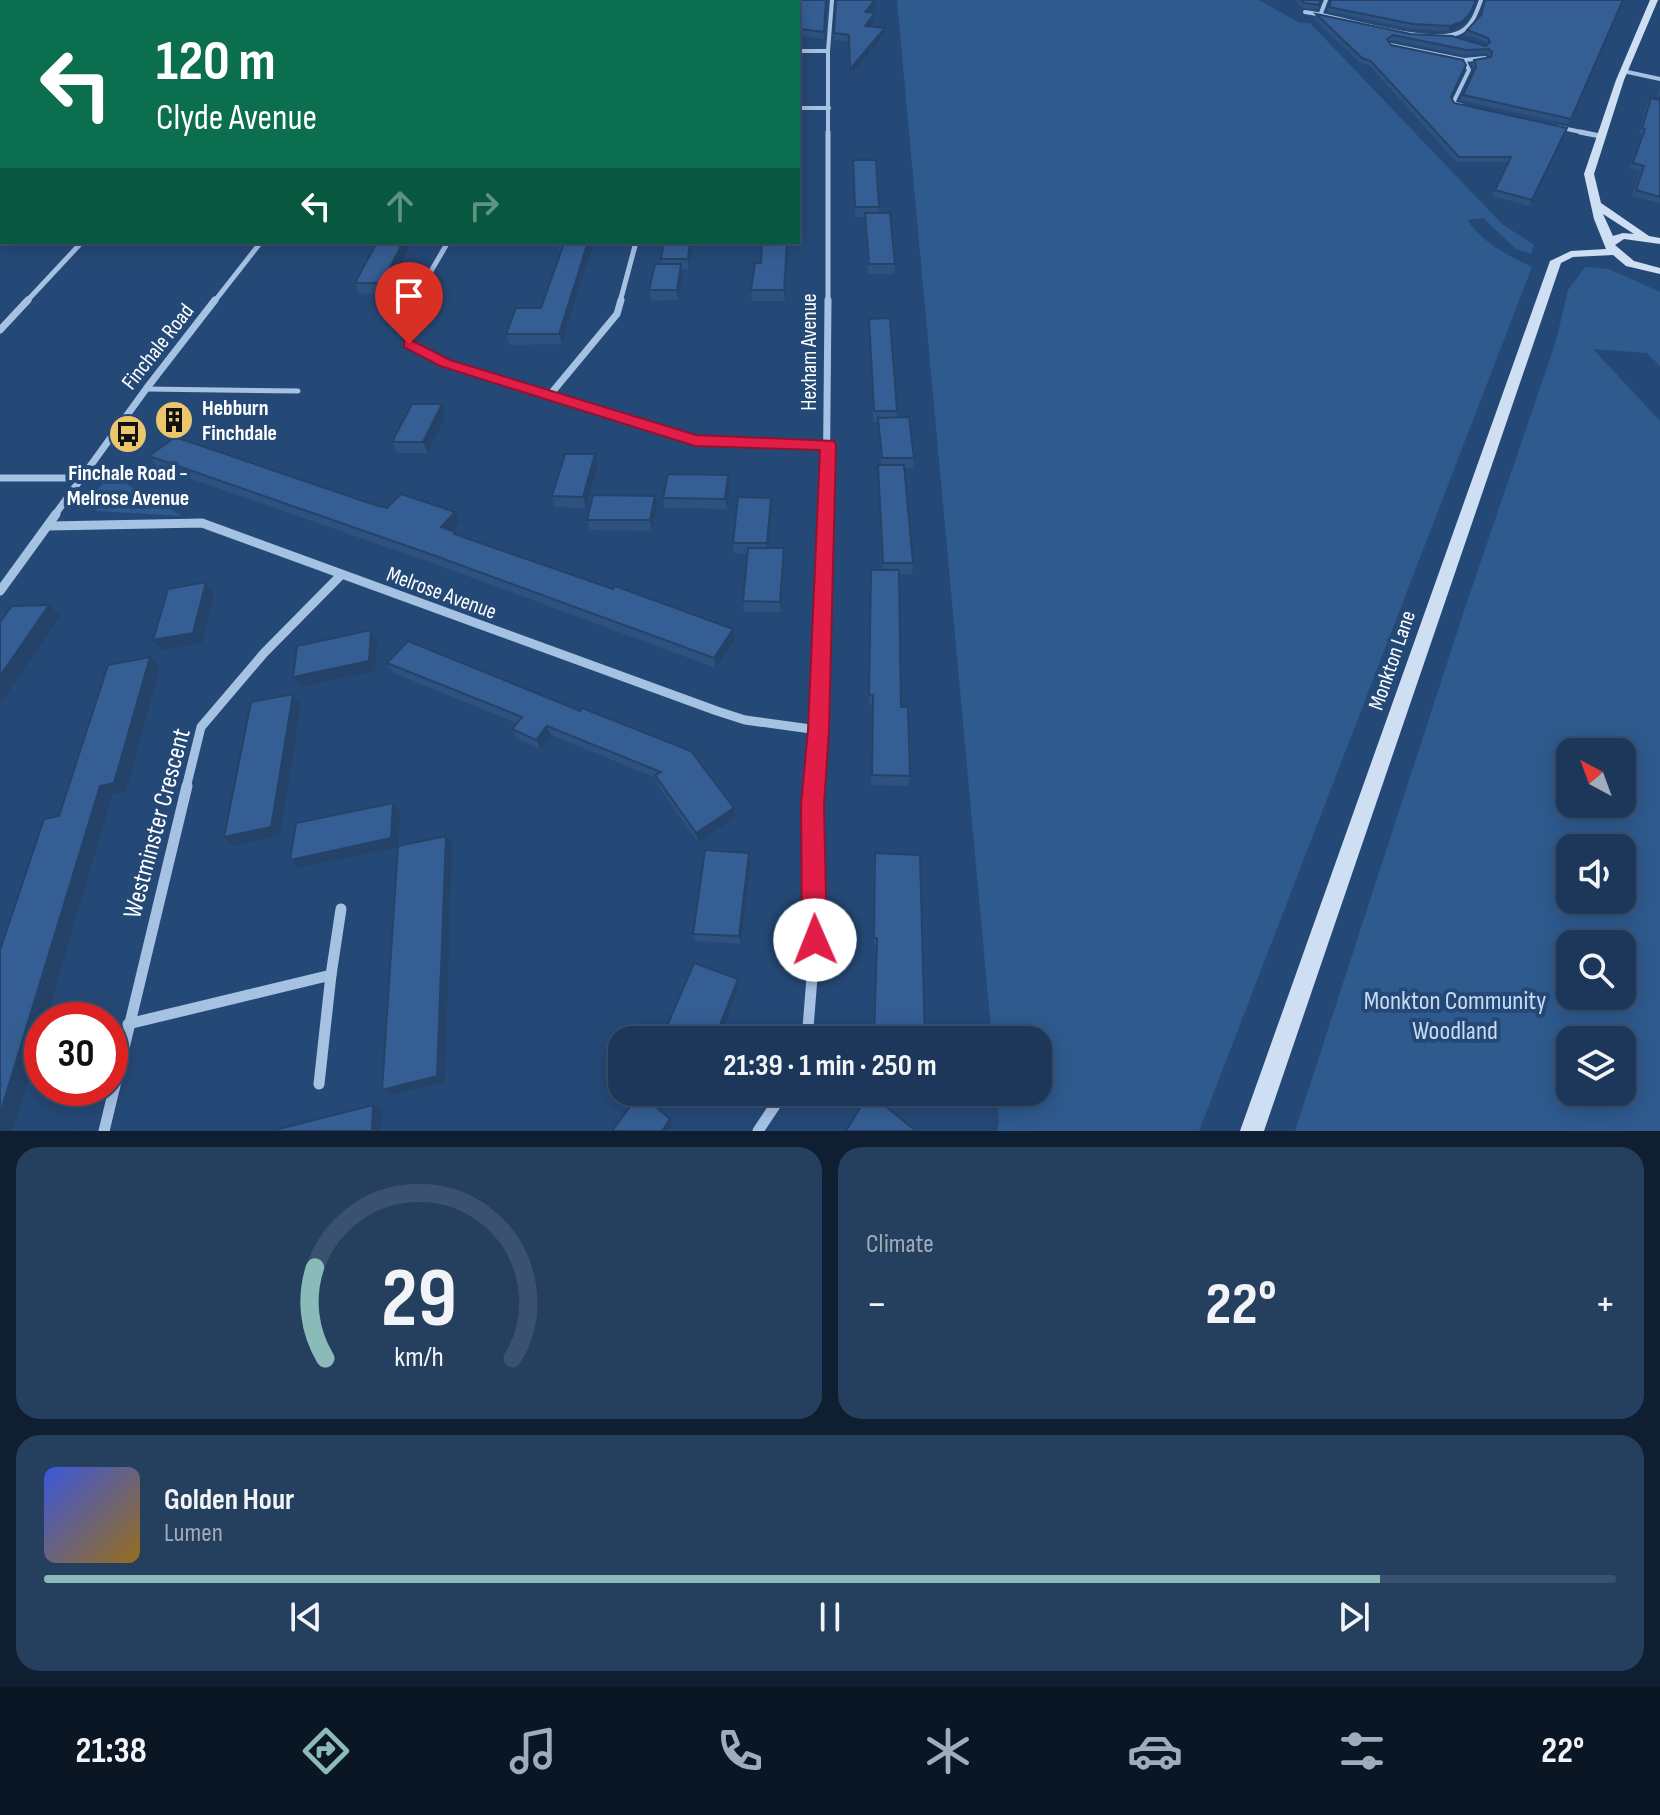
<!DOCTYPE html>
<html lang="en">
<head>
<meta charset="utf-8">
<style>
	:root { --surface:#1c3759; --page:#253f5f; --text:#f1f3f6; --muted:#a0acba; --line:#3a516f; --accent:#8bbbb9 }
	body { margin:0; font-family:"Sofia Sans Condensed",sans-serif; background:var(--page); color:var(--text); height:100vh; display:flex; flex-direction:column; font-size:30px; white-space:nowrap }
	* { box-sizing:border-box; margin:0 }
	p { font-size:26px; color:var(--muted) }
	.icon { flex:none; width:44px; height:44px; fill:none; stroke:currentColor; stroke-width:2; stroke-linecap:round; stroke-linejoin:round }
	.map { position:relative; height:1131px; overflow:hidden }
	.details { display:flex; flex-direction:column; gap:16px; padding:16px; background:#0f1e31; flex:1 }
	.details>* { flex:none }
	.top-card { position:absolute; left:0px; top:0px; width:800px; height:244px; box-shadow:0 4px 20px #0003,0 0 0 2px var(--line); background:#0b6e4f; color:#fff; overflow:hidden }
	.needle { width:52px; rotate:319deg }
	.tools { position:absolute; left:1556px; top:738px; display:grid; gap:16px }
	.tools a { display:grid; place-items:center; width:80px; height:80px; border-radius:16px; background:var(--surface); box-shadow:0 4px 20px #0003,0 0 0 2px var(--line); font-size:40px }
	.speed { position:absolute; left:24px; top:1002px; display:flex; gap:16px; font-size:40px; font-weight:700; text-align:center }
	.speed>* { display:grid; place-content:center; width:104px; height:104px; border-radius:50%; background:var(--surface); box-shadow:0 4px 20px #0003,0 0 0 2px var(--line); line-height:1 }
	.speed .limit { border:12px solid #d22; background:#fff; color:#111 }
	.pin { position:absolute; display:grid; place-items:center; width:68px; height:68px; color:#fff; margin:-82px -34px; border-radius:50% 50% 50% 0; rotate:-45deg; box-shadow:0 0 8px #0007 }
	.pin .icon { rotate:45deg }
	.me { position:absolute; width:88px; margin:-44px; rotate:359deg; stroke-linejoin:round; filter:drop-shadow(0 0 6px #0008) }
	.turn { display:flex; align-items:center; gap:28px; height:168px; padding:0 24px; font-size:36px }
	.turn .icon { width:104px; height:104px; stroke-width:2.5 }
	.turn b { display:block; font-size:56px; line-height:68px }
	.lanes { display:flex; align-items:center; height:76px; padding:0 24px; background:#0003; justify-content:center; gap:40px; direction:ltr }
	.lanes .off { opacity:.35 }
	.big { font-size:60px; font-weight:700; line-height:1.1 }
	.details .tile { flex:1; display:flex; flex-direction:column; justify-content:center; gap:12px; min-width:0; padding:0 28px; border-radius:24px; background:var(--page) }
	.details .dial { align-items:center; gap:0 }
	.dial svg { height:208px; overflow:visible; fill:none; stroke:var(--line); stroke-width:7; stroke-linecap:round; text-anchor:middle }
	.dial text { fill:var(--text); stroke:none }
	.song { display:flex; align-items:center; gap:24px }
	.cover { width:96px; height:96px; border-radius:12px; background:linear-gradient(135deg,hsl(230 70% 55%),hsl(40 70% 35%)) }
	.played { height:8px; border-radius:4px; background:linear-gradient(90deg,var(--accent) 85%,var(--line) 85%) }
	.keys { display:flex; justify-content:space-around; direction:ltr }
	.heat { display:flex; justify-content:space-between; align-items:center; font-size:44px; direction:ltr }
	.details .tiles { flex:1; display:grid; gap:16px; grid-template-columns:1fr 1fr }
	.tile:last-child { grid-column:span 2 }
	.trip { position:absolute; left:608px; top:1026px; width:444px; height:80px; border-radius:24px; background:var(--surface); box-shadow:0 4px 20px #0003,0 0 0 2px var(--line); font-weight:700; line-height:80px; text-align:center }
	.tabs { display:flex; height:128px; justify-content:space-around; align-items:center; background:#0b1624; color:var(--muted) }
	.tabs .icon { width:56px; height:56px }
	.tabs .selected { color:var(--accent) }
	.tabs b { font-size:36px; color:var(--text) }
	.map>svg:first-child { display:block }
	.green { fill:#2f5a8e; fill-rule:evenodd }
	.lines { fill:none; stroke-linecap:round; stroke-linejoin:round }
	.lane { stroke:#a6c2e3; stroke-width:5 }
	.street-far4 { stroke:#a6c2e3; stroke-width:4 }
	.street-far3 { stroke:#a6c2e3; stroke-width:5 }
	.street-far2 { stroke:#a6c2e3; stroke-width:7 }
	.street-far1 { stroke:#a6c2e3; stroke-width:9 }
	.street { stroke:#a6c2e3; stroke-width:11 }
	.secondary { fill:#cedef3; fill-rule:evenodd }
	.wall { fill:#2e527f }
	.shaded-wall { fill:#254268 }
	.building { fill:#355f94; stroke:#254268; stroke-width:2 }
	.route { fill:#e11d48; stroke:#92132f; stroke-width:2 }
	.labels { text-anchor:middle; stroke-width:8; stroke-linejoin:round; paint-order:stroke }
	.street-label { font-size:22px; fill:#fff; stroke:#254977 }
	.poi-label { font-size:22px; font-weight:bold; fill:#fff; stroke:#254977; text-anchor:start }
	.near-street-label { font-size:26px; fill:#fff; stroke:#254977 }
	.near-park-label { font-size:26px; fill:#c8dbf2; stroke:#254977 }
</style>
</head>
<body>
<div class="map">
<svg width="1660" height="1131" viewBox="0 0 1660 1131">
	<rect width="100%" height="100%" fill="#254977"/>
	<g class="green">
		<path d="M897,0H1259L1300,23H1310L1502,224L1534,245L1531,254L1516,249L1483,218L1467,220C1485,244 1506,255 1532,267L1199,1131H997L999,1123L997,1092H1038V1040H992Z"/>
		<path d="M1585,267L1609,269L1660,292V366L1647,353L1593,349L1660,421V1131H1295L1465,608L1556,341L1568,290ZM1570,752H1622V804H1570ZM1570,848H1622V900H1570ZM1570,944H1622V996H1570ZM1570,1040H1622V1092H1570Z"/>
		<path d="M110,475L182,516L97,511L88,501Z"/>
	</g>
	<g class="lines">
		<path class="lane" d="M146,389L298,391"/>
		<g class="street-far4">
			<path d="M1305,12C1339,16 1436,49 1462,31C1473,24 1477,11 1481,0"/>
			<path d="M1321,13L1326,0"/>
			<path d="M1390,45L1464,60L1469,70L1453,103L1463,106"/>
			<path d="M798,51H828"/>
			<path d="M1464,60L1485,58"/>
			<path d="M1623,71L1660,79"/>
			<path d="M798,108H829"/>
			<path d="M1558,127L1590,134"/>
			<path d="M828,134V51L832,0"/>
		</g>
		<g class="street-far3">
			<path d="M828,132V302"/>
			<path d="M1580,132L1600,136"/>
			<path d="M26,302L82,242"/>
			<path d="M214,302L261,242"/>
			<path d="M413,302L448,242"/>
			<path d="M620,302L636,242"/>
		</g>
		<g class="street-far2">
			<path d="M414,300L410,307L409,344L445,363L695,440L828,445"/>
			<path d="M0,330L28,300"/>
			<path d="M549,396L617,314L621,300"/>
			<path d="M0,478H81"/>
			<path d="M54,516L146,389L215,300"/>
			<path d="M826,516L828,300"/>
		</g>
		<g class="street-far1">
			<path d="M49,526L202,523L717,711L745,720L818,730"/>
			<path d="M0,591L56,514"/>
			<path d="M186,788L201,727L264,653L341,575"/>
			<path d="M814,788L826,514"/>
		</g>
		<g class="street">
			<path d="M331,975L341,909"/>
			<path d="M128,1024L331,975L319,1084"/>
			<path d="M807,1040L815,940L814,786"/>
			<path d="M104,1131L187,786"/>
			<path d="M758,1131L784,1092"/>
		</g>
		<path class="secondary" d="M1650,0H1658L1624,80L1594,174L1601,203L1649,236L1660,238V244L1624,239L1615,245L1634,261L1660,268V274L1626,266L1613,255L1573,257L1561,263L1264,1131H1240L1550,261L1571,251L1606,249L1594,219L1584,174L1616,80ZM1603,214L1634,234L1623,233L1613,236Z"/>
	</g>
	<g class="wall">
		<path d="M827,0L824,39L800,35V46L798,47V2Z"/>
		<path d="M1295,0H1321L1317,9L1303,8Z"/>
		<path d="M1331,0L1468,18L1460,27L1448,31L1411,29L1327,11Z"/>
		<path d="M1484,0H1623L1568,124L1460,100L1474,72L1472,64L1474,60L1490,57L1486,53L1464,55L1391,40L1389,41L1391,45L1451,97L1454,103L1567,128L1529,206L1492,196L1508,162H1456L1369,65L1360,63L1314,19L1316,14L1411,34L1486,46L1487,45L1486,42L1465,35L1467,30L1480,16Z"/>
		<path d="M875,7L870,13L875,20L870,26L885,28L884,35L850,76L849,42L834,40V33Z"/>
		<path d="M1660,87V203L1632,196L1640,171L1630,168L1642,134L1639,133L1647,103L1651,98L1657,99Z"/>
		<path d="M853,160L879,207V213L895,264L894,274H868L865,217H855Z"/>
		<path d="M377,242H412L387,293L359,294L355,283Z"/>
		<path d="M594,242L562,344L509,345L506,334L541,308L560,253L558,243Z"/>
		<path d="M664,242H693L689,269H682L683,274L678,300L651,301L649,290L661,264V259Z"/>
		<path d="M788,242L785,301H752L751,290L761,263Z"/>
		<path d="M869,319L897,411V418L914,458L913,468L905,469L913,563L912,574H899L901,707L910,776L908,786L871,785L872,705H869L871,570H883L878,476V465H881L878,422H873Z"/>
		<path d="M442,404L446,415L428,453H397L392,442Z"/>
		<path d="M595,454L598,465L586,508L555,507L552,496Z"/>
		<path d="M149,456L387,508L455,512L460,523L452,531L456,535L733,629L735,639L716,668L438,565L157,467Z"/>
		<path d="M728,475L730,486L727,509L665,508L663,498Z"/>
		<path d="M655,496L657,507L652,531L590,530L587,520Z"/>
		<path d="M771,498L772,508L768,548L784,559L781,612H744L743,601L747,554L734,553L733,543Z"/>
		<path d="M387,663L580,711L735,817L698,842L658,785L656,778L551,735L541,749L517,739L512,729L517,723L394,673Z"/>
		<path d="M875,853L925,1040H874L876,946H874Z"/>
		<path d="M751,861L741,944L696,941L693,934Z"/>
	</g>
	<g class="shaded-wall">
		<path d="M875,0V7L865,19V12Z"/>
		<path d="M875,13V20L865,32V26Z"/>
		<path d="M1470,14L1468,18L1460,27L1448,31L1450,26Z"/>
		<path d="M885,28L884,35L850,76V69Z"/>
		<path d="M2,174V188L0,190V175Z"/>
		<path d="M403,242H412L387,293L382,283Z"/>
		<path d="M588,242H594L562,344L559,334Z"/>
		<path d="M690,242H693L689,269L688,259Z"/>
		<path d="M787,242H788L785,301L784,290Z"/>
		<path d="M681,264L683,274L678,300L677,290Z"/>
		<path d="M442,404L446,415L428,453L423,442Z"/>
		<path d="M595,454L598,465L586,508L583,497Z"/>
		<path d="M728,475L730,486L727,509L725,499Z"/>
		<path d="M655,496L657,507L652,531L650,520Z"/>
		<path d="M771,498L772,508L768,554L767,543Z"/>
		<path d="M455,512L460,523L446,538L441,527Z"/>
		<path d="M784,548V559L781,612L780,602Z"/>
		<path d="M206,582L214,593L202,643L162,650L153,640Z"/>
		<path d="M49,605L60,616L0,704V676Z"/>
		<path d="M733,629L735,639L716,668L714,658Z"/>
		<path d="M371,630L377,641L375,671L301,687L293,677Z"/>
		<path d="M150,657L160,667L126,792L112,795L46,1020H42V1033L13,1131H0V1114L100,786Z"/>
		<path d="M293,694L301,704L280,836L234,846L224,837Z"/>
		<path d="M547,726L551,735L541,749L536,740Z"/>
		<path d="M393,803L400,812L398,847L299,868L290,860Z"/>
		<path d="M734,808L735,817L698,842L696,833Z"/>
		<path d="M446,836L452,844L445,1082L391,1095L382,1090Z"/>
		<path d="M749,853L751,861L741,944L739,936Z"/>
		<path d="M738,979L739,986L719,1040H714Z"/>
		<path d="M373,1105L383,1110L381,1131H372Z"/>
		<path d="M670,1119L673,1124L668,1131H662Z"/>
	</g>
	<g class="building">
		<path d="M0,0H396V2H2V174L0,175Z"/>
		<path d="M519,0H826L824,32L800,29V39L798,40V2H518Z"/>
		<path d="M836,0H875L865,12L875,13L865,26L885,28L850,69L849,35L834,33Z"/>
		<path d="M1301,0H1321L1319,5L1304,3Z"/>
		<path d="M1331,0H1476L1470,14L1462,22L1450,26L1413,24L1329,7Z"/>
		<path d="M1485,0H1623L1571,119L1463,95L1476,67L1474,60L1491,57L1492,52L1489,49L1467,50L1393,35L1387,39L1391,45L1463,60L1466,65L1451,97L1454,103L1567,128L1532,200L1495,190L1511,157H1459L1371,61L1362,58L1316,14L1411,34L1452,36L1486,46L1490,42L1488,38L1467,30L1481,15Z"/>
		<path d="M1660,96V197L1636,190L1644,166L1633,163L1645,129L1642,128L1651,98L1659,100Z"/>
		<path d="M853,160H876L879,207H855Z"/>
		<path d="M865,213H890L895,264H869Z"/>
		<path d="M377,242H403L382,283H355Z"/>
		<path d="M558,242H588L559,334H506L516,308H541L564,243H558Z"/>
		<path d="M664,242H690L688,259H661Z"/>
		<path d="M762,242H787L784,290H751L755,263H761Z"/>
		<path d="M655,264H681L677,290H649Z"/>
		<path d="M890,318L897,411H874L869,319Z"/>
		<path d="M412,404H442L423,442H392Z"/>
		<path d="M909,417L914,458H882L878,418Z"/>
		<path d="M175,437L375,505L387,508L401,494L455,512L441,527L455,532L454,534L613,589L615,586L733,629L714,658L433,555L149,456Z"/>
		<path d="M565,454H595L583,497L552,496Z"/>
		<path d="M878,465H904L913,563H883Z"/>
		<path d="M668,474L728,475L725,499L663,498Z"/>
		<path d="M593,495L655,496L650,520H587Z"/>
		<path d="M738,497L771,498L767,543H733Z"/>
		<path d="M748,548H784L780,602L743,601Z"/>
		<path d="M871,570H899L901,707H908L910,776L872,775L873,695H869Z"/>
		<path d="M206,582L193,633L153,640L168,589Z"/>
		<path d="M49,605L0,676V622L12,606Z"/>
		<path d="M371,630L369,661L293,677L297,646Z"/>
		<path d="M408,641L580,711L582,708L691,751L734,808L696,833L655,775L661,772L547,726L536,740L512,729L522,717L387,663Z"/>
		<path d="M150,657L114,783L100,786L0,1114V950L44,819L59,816L108,665Z"/>
		<path d="M293,694L271,827L224,837L251,702Z"/>
		<path d="M393,803L391,838L290,860L296,823Z"/>
		<path d="M446,836L437,1076L382,1090L398,846Z"/>
		<path d="M705,850L749,853L739,936L693,934Z"/>
		<path d="M875,853L920,855L925,1040H874L877,938H874Z"/>
		<path d="M694,963L738,979L714,1040H661Z"/>
		<path d="M640,1093L670,1119L662,1131H612Z"/>
		<path d="M869,1093L916,1131H846Z"/>
		<path d="M373,1105L372,1131H271Z"/>
	</g>
	<path class="route" d="M409,339L450,360L696,435L834,441L836,445L829,730L824,805L827,940L824,949L815,953L806,949L802,940L801,805L808,730L820,450L695,446L440,366L404,347V341Z"/>
	<defs>
		<g id="building-disc" transform="scale(2)"><circle r="9.5" fill="#ecc66b" stroke="#254977"/><path d="M-4-6H4V6H1V3H-1V6H-4ZM-2.5-4.3h1.7v1.8h-1.7ZM.8-4.3h1.7v1.8H.8ZM-2.5-1h1.7V.8h-1.7ZM.8-1h1.7V.8H.8Z" fill="#111"/></g>
		<g id="bus-disc" transform="scale(2)"><circle r="9.5" fill="#ecc66b" stroke="#254977"/><path d="M-5-6H5V4H4V6H2V4H-2V6H-4V4H-5ZM-3.5-4V0h7V-4ZM-3.5 1.2v1.5H-2V1.2ZM2 1.2v1.5H3.5V1.2Z" fill="#111"/></g>
	</defs>
	<g fill-rule="evenodd">
		<use href="#building-disc" x="174" y="420"/>
		<use href="#bus-disc" x="128" y="434"/>
	</g>
	<g class="labels">
		<g class="street-label">
			<text transform="translate(157 346) rotate(-52)" y="8">Finchale Road</text>
			<text transform="translate(808 352) rotate(-90)" y="8">Hexham Avenue</text>
			<text transform="translate(442 592) rotate(20)" y="8">Melrose Avenue</text>
			<text transform="translate(1391 660) rotate(-71)" y="8">Monkton Lane</text>
		</g>
		<g class="poi-label">
			<text x="202" y="415">Hebburn<tspan x="202" dy="25">Finchdale</tspan></text>
			<text x="128" y="480" text-anchor="middle">Finchale Road -<tspan x="128" dy="25">Melrose Avenue</tspan></text>
		</g>
		<g class="near-street-label">
			<text transform="translate(156 823) rotate(-75)" y="9">Westminster Crescent</text>
		</g>
		<g class="near-park-label">
			<text x="1455" y="1009">Monkton Community<tspan x="1455" dy="30">Woodland</tspan></text>
		</g>
	</g>
</svg>
<div class="tools">
<a><svg class="needle" viewBox="-14 -14 28 28"><path d="M0-13l5 13h-10z" fill="#e53935"/><path d="M0 13l5-13h-10z" fill="#a0acba"/></svg></a>
<a><svg class="icon" aria-label="sound" viewBox="0 0 24 24"><path d="M4 9h4l5-4v14l-5-4H4zM17 9q2 3 0 6"/></svg></a>
<a><svg class="icon" aria-label="search" viewBox="0 0 24 24"><circle cx="10" cy="10" r="6"/><path d="M15 15l6 6"/></svg></a>
<a><svg class="icon" aria-label="layers" viewBox="0 0 24 24"><path d="M12 4l9 5-9 5-9-5zM3 14l9 5 9-5"/></svg></a>
</div>
<div class="speed"><div class="limit">30</div></div>
<div class="pin" style="left:409px;top:344px;background:#d93025"><svg class="icon" aria-label="arrive" viewBox="0 0 24 24"><path d="M6 21V4h12l-3 4 3 4H6"/></svg></div>
<svg class="me" style="left:815px;top:940px" viewBox="-20 -20 40 40"><circle r="19" fill="#fff"/><path d="M0-13L10 11 0 6-10 11z" fill="#e11d48"/></svg>
<div class="trip">21:39 · 1 min · 250 m</div>
<div class="top-card">
<div class="turn"><svg class="icon" aria-label="left" viewBox="0 0 24 24"><path d="M17 20v-9H6M10 6l-5 5 5 5"/></svg><div><b>120 m</b>Clyde Avenue</div></div>
<div class="lanes"><svg class="icon" aria-label="left" viewBox="0 0 24 24"><path d="M17 20v-9H6M10 6l-5 5 5 5"/></svg><svg class="icon off" aria-label="ahead" viewBox="0 0 24 24"><path d="M12 20V5M6 11l6-6 6 6"/></svg><svg class="icon off" aria-label="right" viewBox="0 0 24 24"><path d="M7 20v-9h11M14 6l5 5-5 5"/></svg></div>
</div>
</div>
<section class="details">
<div class="tiles">
<div class="tile dial"><svg viewBox="0 0 100 80">
<path d="M14 69A42 42 0 1 1 86 69"/>
<path d="M14 69A42 42 0 0 1 10 34" stroke="#8bbbb9"/>
<text x="50" y="56" font-size="32" font-weight="700">29</text>
<text x="50" y="72" font-size="11">km/h</text>
</svg></div>
<div class="tile"><p>Climate</p>
<div class="heat"><a>−</a><b class="big">22°</b><a>+</a></div>
</div>
<div class="tile">
<div class="song"><i class="cover"></i><div><b>Golden Hour</b><p>Lumen</p></div></div>
<div class="played"></div>
<div class="keys"><svg class="icon" aria-label="previous" viewBox="0 0 24 24"><path d="M18 5L8 12l10 7zM5 5v14"/></svg><svg class="icon" aria-label="pause" viewBox="0 0 24 24"><path d="M8 5v14M16 5v14"/></svg><svg class="icon" aria-label="next" viewBox="0 0 24 24"><path d="M6 5l10 7-10 7zM19 5v14"/></svg></div>
</div>
</div>
</section>
<nav class="tabs">
<b>21:38</b>
<svg class="icon selected" aria-label="directions" viewBox="0 0 24 24"><path d="M12 3l9 9-9 9-9-9zM9 14v-3h6M13 9l2 2-2 2"/></svg>
<svg class="icon" aria-label="music" viewBox="0 0 24 24"><path d="M9 18V5l10-2v13"/><circle cx="6" cy="18" r="3"/><circle cx="16" cy="16" r="3"/></svg>
<svg class="icon" aria-label="phone" viewBox="0 0 24 24"><path d="M5 4h4l2 5-3 2q2 4 5 5l2-3 5 2v4C11 20 4 13 5 4z"/></svg>
<svg class="icon" aria-label="climate" viewBox="0 0 24 24"><path d="M12 3v18M4 7l16 10M4 17L20 7"/></svg>
<svg class="icon" aria-label="car" viewBox="0 0 24 24"><path d="M5 17H2v-5l4-1 3-4h7l3 4 3 1v5h-3M9 17h6M6 11h13"/><circle cx="7" cy="17" r="2"/><circle cx="17" cy="17" r="2"/></svg>
<svg class="icon" aria-label="filters" viewBox="0 0 24 24"><path d="M4 7h16M4 17h16"/><circle cx="9" cy="7" r="2"/><circle cx="15" cy="17" r="2"/></svg>
<b>22°</b>
</nav>
</body>
</html>
